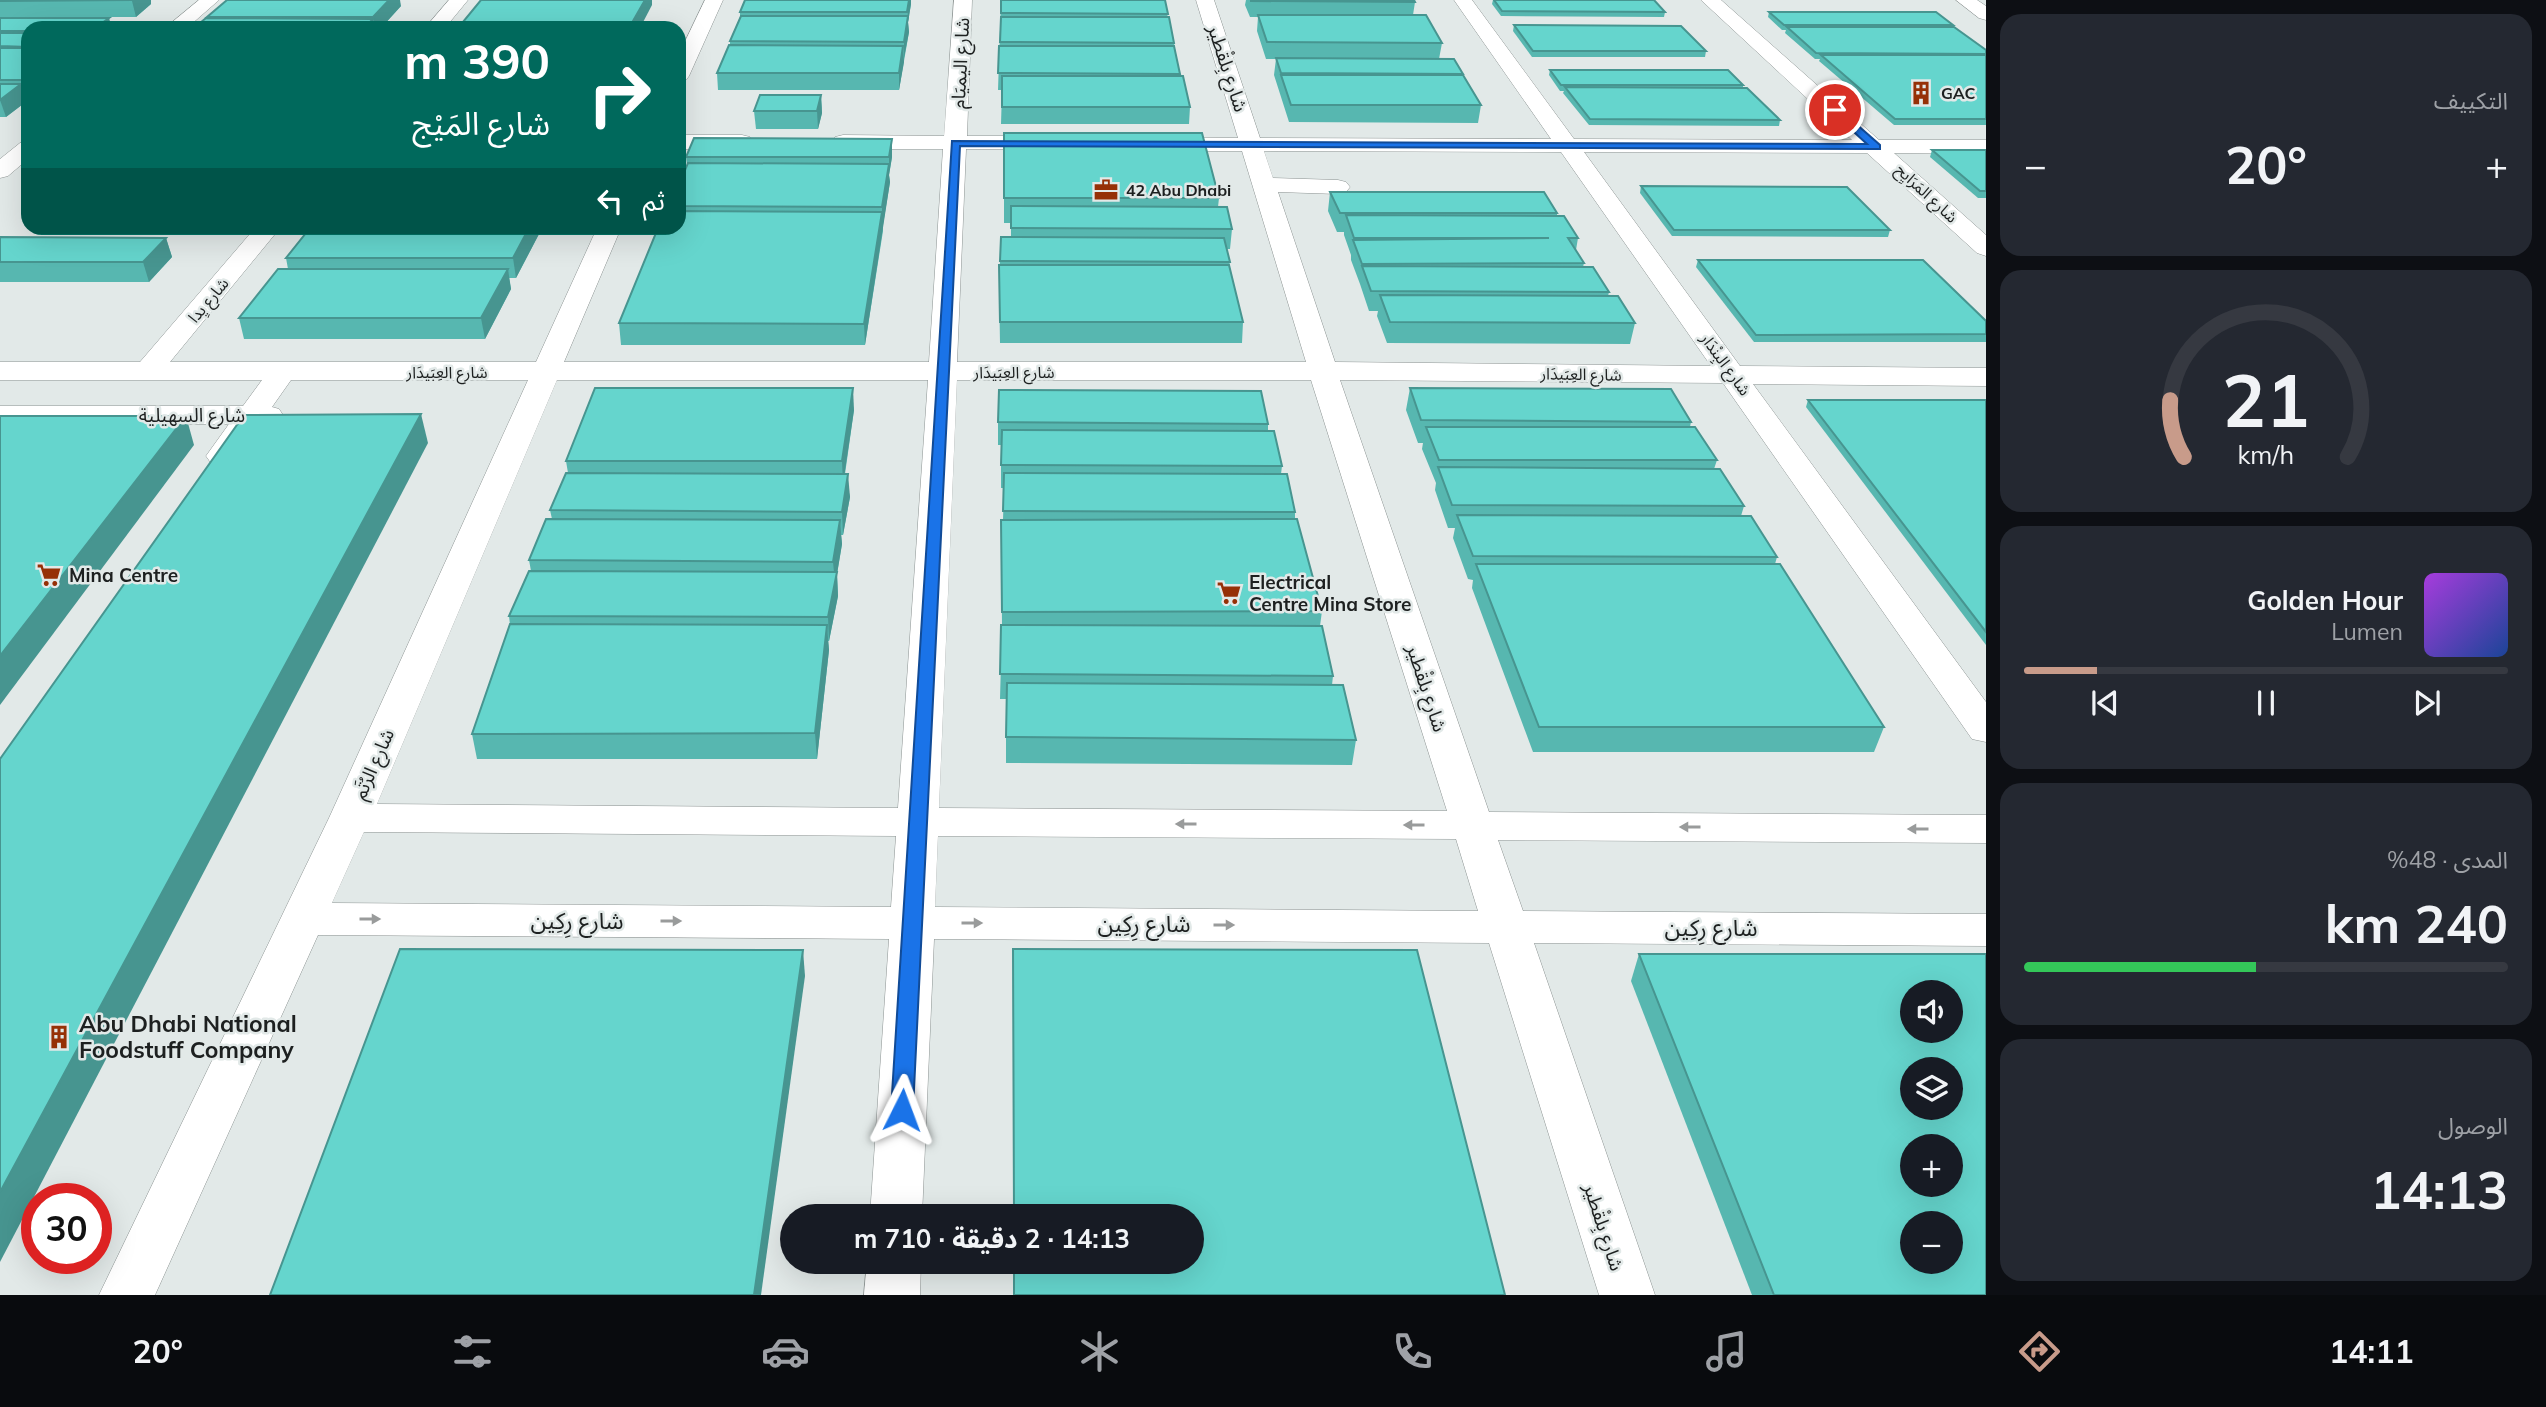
<!DOCTYPE html>
<html lang="ar">
<head>
<meta charset="utf-8">
<style>
	:root { --surface:#171b24; --page:#242831; --text:#f1f3f6; --muted:#9ea1a6; --line:#363941; --accent:#c89b8a }
	body { margin:0; font-family:Mulish,"Noto Sans Arabic",sans-serif; background:var(--page); color:var(--text); direction:rtl; height:100vh; display:flex; flex-direction:column; font-size:26px; white-space:nowrap }
	* { box-sizing:border-box; margin:0 }
	p { font-size:23px; color:var(--muted) }
	.icon { flex:none; width:38px; height:38px; fill:none; stroke:currentColor; stroke-width:2; stroke-linecap:round; stroke-linejoin:round }
	.map { position:relative; flex:1; overflow:hidden; direction:ltr }
	.panel { display:flex; flex-direction:column; gap:14px; padding:14px; background:#0d0f14; width:560px }
	.panel>* { flex:none }
	.top-card { position:absolute; left:21px; top:21px; width:665px; height:214px; border-radius:21px; box-shadow:0 7px 28px #0002; direction:rtl; background:#00695c; color:#fff; overflow:hidden }
	.fabs { position:absolute; left:1900px; top:980px; display:grid; gap:14px }
	.fabs a { display:grid; place-items:center; width:63px; height:63px; border-radius:50%; background:var(--surface); box-shadow:0 7px 28px #0002; font-size:35px }
	.speed { position:absolute; left:21px; top:1183px; display:flex; gap:14px; font-size:35px; font-weight:700; text-align:center }
	.speed>* { display:grid; place-content:center; width:91px; height:91px; border-radius:50%; background:var(--surface); box-shadow:0 7px 28px #0002; line-height:1 }
	.speed .limit { border:10px solid #d22; background:#fff; color:#111 }
	.pin { position:absolute; display:grid; place-items:center; width:60px; height:60px; color:#fff; margin:-30px; border:4px solid #fff; border-radius:50%; box-shadow:0 2px 7px #0007 }
	.me { position:absolute; width:77px; margin:-38px; rotate:3deg; stroke-linejoin:round; filter:drop-shadow(0 0 5px #0008) }
	.turn { display:flex; align-items:center; gap:24px; height:147px; padding:0 21px; font-size:32px }
	.turn .icon { width:91px; height:91px; stroke-width:2.5 }
	.turn b { display:block; font-size:49px; line-height:60px }
	.then { display:flex; align-items:center; height:66px; padding:0 21px; background:#0003; gap:14px; font-size:26px }
	.big { font-size:52px; font-weight:700; line-height:1.1 }
	.panel .card { flex:1; display:flex; flex-direction:column; justify-content:center; gap:10px; min-width:0; padding:0 24px; border-radius:21px; background:var(--page) }
	.panel .dial { align-items:center; gap:0 }
	.dial svg { height:182px; overflow:visible; fill:none; stroke:var(--line); stroke-width:7; stroke-linecap:round; text-anchor:middle }
	.dial text { fill:var(--text); stroke:none }
	.song { display:flex; align-items:center; gap:21px }
	.cover { width:84px; height:84px; border-radius:10px; background:linear-gradient(135deg,hsl(280 70% 55%),hsl(220 70% 35%)) }
	.played { height:7px; border-radius:4px; background:linear-gradient(90deg,var(--accent) 15%,var(--line) 15%) }
	.keys { display:flex; justify-content:space-around; direction:ltr }
	.heat { display:flex; justify-content:space-between; align-items:center; font-size:38px; direction:ltr }
	.charge { height:10px; border-radius:5px; background:linear-gradient(90deg,#34c759 48%,var(--line) 0) }
	.trip { position:absolute; left:780px; top:1204px; width:424px; height:70px; border-radius:35px; background:var(--surface); box-shadow:0 7px 28px #0002; font-weight:700; line-height:70px; text-align:center; direction:rtl }
	.tabs { display:flex; height:112px; justify-content:space-around; align-items:center; background:#090b0e; color:var(--muted) }
	.tabs .icon { width:49px; height:49px }
	.tabs .on { color:var(--accent) }
	.tabs b { font-size:32px; color:var(--text) }
	main { display:flex; flex:1; min-height:0 }
	.map>svg:first-child { display:block }
	.lines { fill:none; stroke-linecap:round; stroke-linejoin:round }
	.minor-casing { stroke:#8c9392; stroke-width:1 }
	.minor { fill:#fff; fill-rule:evenodd }
	.wall { fill:#57b7b0 }
	.shaded-wall { fill:#479590 }
	.building { fill:#65d5cd; stroke:#479590; stroke-width:2; fill-rule:evenodd }
	.oneway { fill:#999b9b }
	.route { fill:#1a73e8; stroke:#114b97; stroke-width:2 }
	.labels { text-anchor:middle; stroke-width:5; stroke-linejoin:round; paint-order:stroke }
	.far-poi-label { font-size:16px; font-weight:bold; fill:#1d2020; stroke:#e2e9e8; text-anchor:start }
	.far-street-label { font-size:16px; fill:#1d2020; stroke:#e2e9e8 }
	.street-label { font-size:19px; fill:#1d2020; stroke:#e2e9e8 }
	.poi-label { font-size:19px; font-weight:bold; fill:#1d2020; stroke:#e2e9e8; text-anchor:start }
	.near-street-label { font-size:23px; fill:#1d2020; stroke:#e2e9e8 }
	.near-poi-label { font-size:23px; font-weight:bold; fill:#1d2020; stroke:#e2e9e8; text-anchor:start }
</style>
</head>
<body>
<main>
<section class="panel">
<div class="card"><p>التكييف</p>
<div class="heat"><a>−</a><b class="big">20°</b><a>+</a></div>
</div>
<div class="card dial"><svg viewBox="0 0 100 80">
<path d="M14 69A42 42 0 1 1 86 69"/>
<path d="M14 69A42 42 0 0 1 8 44" stroke="#c89b8a"/>
<text x="50" y="56" font-size="32" font-weight="700">21</text>
<text x="50" y="72" font-size="11">km/h</text>
</svg></div>
<div class="card">
<div class="song"><i class="cover"></i><div><b>Golden Hour</b><p>Lumen</p></div></div>
<div class="played"></div>
<div class="keys"><svg class="icon" aria-label="previous" viewBox="0 0 24 24"><path d="M18 5L8 12l10 7zM5 5v14"/></svg><svg class="icon" aria-label="pause" viewBox="0 0 24 24"><path d="M8 5v14M16 5v14"/></svg><svg class="icon" aria-label="next" viewBox="0 0 24 24"><path d="M6 5l10 7-10 7zM19 5v14"/></svg></div>
</div>
<div class="card"><p>المدى · 48%</p><b class="big">240 km</b><div class="charge"></div></div>
<div class="card"><p>الوصول</p><b class="big">14:13</b></div>
</section>
<div class="map">
<svg width="1986" height="1295" viewBox="0 0 1986 1295">
	<rect width="100%" height="100%" fill="#e2e9e8"/>
	<g class="lines">
		<g class="minor-casing">
			<g id="minor">
				<path d="M199,0H219L187,28H165Z"/>
				<path d="M449,0H468L445,28H425Z"/>
				<path d="M705,0H723L689,76L686,80L679,82V54Z"/>
				<path d="M954,0H972L967,136H1054L1062,138L1065,143L1062,148L1054,150L966,149L957,362H1306L1242,151H1154L1146,149L1143,144L1146,139L1154,137L1238,138L1196,0H1214L1260,138L1551,139L1454,0H1472L1574,139L1852,140L1701,0H1721L1879,140H1986V154L1894,153L1986,235V256L1977,253L1867,153L1584,152L1740,366L1986,368V386L1753,384L1986,702V742L1972,739L1723,383L1340,380L1489,812L1986,815V843L1498,840L1523,911L1986,914V946L1534,943L1655,1295H1599L1489,943L934,939L922,1216H870L889,939L318,935L155,1295H99L329,818L528,380H291L272,407L279,409L283,415L279,421L260,424L233,463L222,465L211,463L206,456L229,424H0V406H243L262,380H0V362H140L255,228H280L170,362H536L597,228H621L564,362H929L943,149H843L835,147L832,142L835,137L843,135L944,136ZM1264,151L1561,152L1711,366L1335,362L1278,192L1338,194L1346,192L1350,187L1346,182L1338,180L1273,178ZM557,380H928L898,808L377,804ZM957,380H1311L1447,811L939,808ZM364,832L896,836L891,907L332,903ZM938,836L1456,839L1478,911L935,907Z"/>
				<path d="M1956,0H1977L1986,6V20L1979,18Z"/>
				<path d="M679,135H742L750,137L753,142L750,147L742,149H679Z"/>
				<path d="M28,141V159L8,176L0,178V159L20,143Z"/>
				<path d="M867,1262H921L920,1295H864Z"/>
			</g>
		</g>
		<use href="#minor" class="minor"/>
	</g>
	<g class="wall">
		<path d="M0,0H150L151,4L136,17H0Z"/>
		<path d="M1001,0L1168,14L1167,17L1174,43L1180,76L1190,107L1189,124H1001L1002,90H998Z"/>
		<path d="M1246,0H1414L1415,2L1413,15L1442,43L1439,59L1463,74V76L1481,105L1478,123L1289,122L1274,75L1276,59H1266L1257,31L1258,17H1250L1245,5Z"/>
		<path d="M1493,0H1654L1665,12L1664,17L1501,16L1492,4Z"/>
		<path d="M911,4L908,22L909,32L899,90H718L717,73L730,45V41L740,17V12Z"/>
		<path d="M401,6L381,28H194L208,18L207,17Z"/>
		<path d="M1769,12L1953,25V27L1986,50V125H1894L1819,61L1820,59H1815L1785,33L1786,30H1782L1768,17Z"/>
		<path d="M0,18L28,28V97H26L27,101L6,117H0Z"/>
		<path d="M1514,25L1706,51L1705,57H1532L1513,31Z"/>
		<path d="M1550,70L1743,85V88L1780,120L1779,126L1589,125L1563,93L1564,91H1560L1549,75Z"/>
		<path d="M821,95L822,113L818,129H756L754,111Z"/>
		<path d="M1004,133L1219,198L1218,207L1232,229L1230,249H1227L1230,262L1229,266L1243,322L1242,343H1000L999,285L1001,237H1011V223H1004Z"/>
		<path d="M1932,150H1986V198H1978L1930,157Z"/>
		<path d="M686,157H892L889,175L890,182L883,225V231L865,345H621L619,323L679,228V184L687,165Z"/>
		<path d="M28,182V196L25,186Z"/>
		<path d="M1641,186L1890,230L1888,237L1672,236L1640,193Z"/>
		<path d="M1330,192L1557,213V216L1578,238L1576,250L1584,263L1583,267L1609,292L1608,296L1635,323L1630,344L1387,343L1377,316L1378,311H1369L1360,284L1351,260V255L1344,235V232H1337L1328,211Z"/>
		<path d="M310,228H538L539,234L516,278H509L511,289L485,339H244L239,318L288,269L286,258Z"/>
		<path d="M0,237L166,238L172,257L149,282H0Z"/>
		<path d="M1698,260L1986,321V342H1754L1696,267Z"/>
		<path d="M1410,388L1691,422L1690,427L1717,460L1714,469L1744,506L1741,516L1777,557L1775,564L1884,727L1874,752H1533L1472,588L1473,580L1468,579L1453,538L1455,528H1448L1435,490L1436,483L1422,449L1423,443H1418L1406,410Z"/>
		<path d="M1808,400H1986V645L1806,407Z"/>
		<path d="M854,410L845,474L850,497L843,535H841L842,544L837,574L838,596L829,641H828L829,650L817,759H477L472,734L510,625L509,616L531,571L529,560L552,519L550,510L568,473L566,461Z"/>
		<path d="M998,422L1268,424V431L1282,466L1281,474L1295,512V519L1322,611L1320,626L1333,676L1332,685L1356,740L1352,765L1006,763V699H1000L1002,625L1001,520H1003L1004,488H1001V445H998Z"/>
		<path d="M1639,954L1986,1295H1752L1631,981Z"/>
	</g>
	<g class="shaded-wall">
		<path d="M133,0H151V4L136,17L132,1Z"/>
		<path d="M389,0H400L401,6L381,28H375L373,17Z"/>
		<path d="M645,0H652V5L640,28H629Z"/>
		<path d="M909,0H911V4L908,22L909,32L904,58V42L907,21Z"/>
		<path d="M109,18L112,28H95Z"/>
		<path d="M373,19L375,28H364Z"/>
		<path d="M903,46L904,62L899,90V73Z"/>
		<path d="M21,84L27,101L6,117L0,100Z"/>
		<path d="M821,95L822,113L818,129L817,111Z"/>
		<path d="M892,139V157L889,175L890,182L865,345L864,324L882,213V207L889,164V157Z"/>
		<path d="M529,228H538L539,234L516,278L513,258Z"/>
		<path d="M166,238L172,257L149,282L143,262Z"/>
		<path d="M508,269L511,289L485,339L481,318Z"/>
		<path d="M853,388L854,410L843,484L842,461Z"/>
		<path d="M421,414L428,443L0,1262V1192Z"/>
		<path d="M186,416L194,445L0,705V656Z"/>
		<path d="M848,474L850,497L843,535L842,512Z"/>
		<path d="M840,520L842,544L837,574L838,596L829,641L828,617L835,582L833,562Z"/>
		<path d="M827,625L829,650L817,759L815,733Z"/>
		<path d="M803,950L805,976L761,1295H754Z"/>
	</g>
	<g class="building">
		<path d="M0,0H133L0,1Z"/>
		<path d="M227,0H389L373,17H207Z"/>
		<path d="M481,0H645L629,28H458Z"/>
		<path d="M745,0H909L907,12H740Z"/>
		<path d="M1001,0H1165L1168,14L1001,13Z"/>
		<path d="M1251,0H1414L1415,2L1251,1Z"/>
		<path d="M1494,0H1654L1665,12L1502,11Z"/>
		<path d="M1769,12H1936L1953,25H1784Z"/>
		<path d="M1258,15H1426L1442,43L1267,42Z"/>
		<path d="M741,16H908L904,42L730,41Z"/>
		<path d="M1001,17H1169L1174,43L1000,42Z"/>
		<path d="M0,18H109L95,28H28V31H0Z"/>
		<path d="M206,18L373,19L364,28H194Z"/>
		<path d="M1514,25L1681,26L1706,51H1533Z"/>
		<path d="M1787,27H1954L1986,50V54L1816,53Z"/>
		<path d="M0,33H28V47L0,46Z"/>
		<path d="M729,45L903,46L899,73H717Z"/>
		<path d="M999,46H1174L1180,74L998,73Z"/>
		<path d="M0,48H28V78L26,80H0Z"/>
		<path d="M1821,55H1986V119H1895Z"/>
		<path d="M1276,58L1454,59L1463,74L1281,73Z"/>
		<path d="M1550,70H1728L1743,85H1561Z"/>
		<path d="M1281,75H1463L1481,105H1291Z"/>
		<path d="M1002,76H1183L1190,107H1002Z"/>
		<path d="M0,84H21L0,100Z"/>
		<path d="M1565,87L1747,88L1780,120L1590,119Z"/>
		<path d="M760,95H821L817,111H754Z"/>
		<path d="M1004,133H1202L1219,198H1004Z"/>
		<path d="M694,138L892,139L889,157H686Z"/>
		<path d="M1932,150H1986V191H1980Z"/>
		<path d="M688,163L889,164L882,207L679,206V184Z"/>
		<path d="M1641,186L1847,187L1890,230H1674Z"/>
		<path d="M1330,192H1544L1557,213H1340Z"/>
		<path d="M1011,206L1227,207L1232,229L1011,228Z"/>
		<path d="M679,211L882,212L864,324L619,323L658,228H679Z"/>
		<path d="M1346,215L1564,216L1578,238H1568L1584,263L1362,264L1353,240L1549,238H1354Z"/>
		<path d="M310,228H529L513,258H286Z"/>
		<path d="M0,237L166,238L143,262H0Z"/>
		<path d="M1001,237L1224,238L1230,262L1000,261Z"/>
		<path d="M1698,260H1923L1986,321V334L1756,335Z"/>
		<path d="M999,265H1229L1243,322H1000Z"/>
		<path d="M1362,266L1593,267L1609,292L1371,291Z"/>
		<path d="M278,269H508L481,318H239Z"/>
		<path d="M1380,295L1618,296L1635,323L1390,322Z"/>
		<path d="M595,388H853L842,461H566Z"/>
		<path d="M1410,388L1671,389L1691,422L1421,420Z"/>
		<path d="M999,390L1261,391L1268,424L998,422Z"/>
		<path d="M1808,400H1986V632Z"/>
		<path d="M421,414L0,1192V759L244,415Z"/>
		<path d="M0,416H186L0,656Z"/>
		<path d="M1426,427H1695L1717,460H1439Z"/>
		<path d="M1002,430L1274,431L1282,466L1001,465Z"/>
		<path d="M1438,467L1720,469L1744,506L1452,505Z"/>
		<path d="M566,473L848,474L842,512L550,510Z"/>
		<path d="M1004,473L1287,474L1295,512L1003,511Z"/>
		<path d="M1457,515L1751,516L1777,557L1473,556Z"/>
		<path d="M546,519L840,520L833,562L529,560Z"/>
		<path d="M1297,519L1322,611L1002,612L1001,520Z"/>
		<path d="M1476,564H1780L1884,727H1539Z"/>
		<path d="M529,571L837,572L828,617L509,616Z"/>
		<path d="M510,624L827,625L815,733L472,734Z"/>
		<path d="M1001,625L1322,626L1333,676L1000,674Z"/>
		<path d="M1007,683L1343,685L1356,740L1006,737Z"/>
		<path d="M400,949L803,950L754,1295H270Z"/>
		<path d="M1013,949L1417,950L1505,1295H1014V1262H1192V1216H1014Z"/>
		<path d="M1639,954H1986V1295H1774ZM1913,992H1951V1031H1913ZM1913,1069H1951V1108H1913ZM1913,1146H1951V1185H1913ZM1913,1223H1951V1262H1913Z"/>
	</g>
	<defs><path id="oneway-solid" d="M-6-.8H1V-3.2L6.5 0L1 3.2V.8H-6Z" transform="scale(1.75)"/></defs>
	<g class="oneway">
		<use href="#oneway-solid" transform="translate(1186 824) rotate(-180)"/>
		<use href="#oneway-solid" transform="translate(1414 825) rotate(-180)"/>
		<use href="#oneway-solid" transform="translate(1690 827) rotate(-180)"/>
		<use href="#oneway-solid" transform="translate(1918 829) rotate(-180)"/>
		<use href="#oneway-solid" transform="translate(370 919)"/>
		<use href="#oneway-solid" transform="translate(671 921)"/>
		<use href="#oneway-solid" transform="translate(972 923)"/>
		<use href="#oneway-solid" transform="translate(1224 925)"/>
	</g>
	<path class="route" d="M1832,108H1838L1880,145V149L960,146L913,1110L909,1116L902,1118L894,1116L891,1110L952,141L1867,144L1832,112Z"/>
	<defs>
		<g id="building-bare" transform="scale(1.89)"><path d="M-4-6H4V6H1V3H-1V6H-4ZM-2.5-4.3h1.7v1.8h-1.7ZM.8-4.3h1.7v1.8H.8ZM-2.5-1h1.7V.8h-1.7ZM.8-1h1.7V.8H.8Z" fill="#963006" stroke="#e2e9e8" stroke-width="2.5" paint-order="stroke"/></g>
		<g id="office-bare" transform="scale(1.89)"><path d="M-6-3h4V-5.5h4V-3h4V5H-6ZM-1-4.5V-3h2v-1.5ZM-6 0V1H6V0Z" fill="#963006" stroke="#e2e9e8" stroke-width="2.5" paint-order="stroke"/></g>
		<g id="supermarket-bare" transform="scale(1.89)"><path d="M-6-5.5h2.5l.6 2H6L4.5 2H-2.5L-4.4-4H-6ZM-1.5 3.2a1.3 1.3 0 1 0 .1 0ZM3 3.2a1.3 1.3 0 1 0 .1 0Z" fill="#963006" stroke="#e2e9e8" stroke-width="2.5" paint-order="stroke"/></g>
	</defs>
	<g fill-rule="evenodd">
		<use href="#building-bare" x="1921" y="93"/>
		<use href="#office-bare" x="1106" y="190"/>
		<use href="#supermarket-bare" x="49" y="575"/>
		<use href="#supermarket-bare" x="1229" y="593"/>
		<use href="#building-bare" x="59" y="1037"/>
	</g>
	<g class="labels">
		<g class="far-poi-label">
			<text x="1941" y="99">GAC</text>
			<text x="1126" y="196">42 Abu Dhabi</text>
		</g>
		<g class="far-street-label">
			<text transform="translate(1927 193) rotate(43)" y="6">شارع المَرَايِح</text>
			<text transform="translate(208 300) rotate(-50)" y="6">شارع يِدا</text>
			<text transform="translate(1726 364) rotate(54)" y="6">شارع البِنْدَار</text>
			<text x="447" y="378">شارع العِبَيدَار</text>
			<text x="1014" y="378">شارع العِبَيدَار</text>
			<text transform="translate(1581 374) rotate(1)" y="6">شارع العِبَيدَار</text>
		</g>
		<g class="street-label">
			<text transform="translate(960 63) rotate(-87)" y="7">شارع اليميَام</text>
			<text transform="translate(1228 68) rotate(72)" y="7">شارع بِلقْطير</text>
			<text x="192" y="422">شارع السهيلية</text>
			<text transform="translate(1427 688) rotate(72)" y="7">شارع بِلقْطير</text>
			<text transform="translate(373 764) rotate(-66)" y="7">شارع الرُتَم</text>
			<text transform="translate(1604 1227) rotate(72)" y="7">شارع بِلقْطير</text>
		</g>
		<g class="poi-label">
			<text x="69" y="582">Mina Centre</text>
			<text x="1249" y="589">Electrical<tspan x="1249" dy="22">Centre Mina Store</tspan></text>
		</g>
		<g class="near-street-label">
			<text x="577" y="929">شارع رِكِين</text>
			<text x="1144" y="932">شارع رِكِين</text>
			<text x="1711" y="936">شارع رِكِين</text>
		</g>
		<g class="near-poi-label">
			<text x="79" y="1032">Abu Dhabi National<tspan x="79" dy="26">Foodstuff Company</tspan></text>
		</g>
	</g>
</svg>
<div class="fabs">
<a><svg class="icon" aria-label="sound" viewBox="0 0 24 24"><path d="M4 9h4l5-4v14l-5-4H4zM17 9q2 3 0 6"/></svg></a>
<a><svg class="icon" aria-label="layers" viewBox="0 0 24 24"><path d="M12 4l9 5-9 5-9-5zM3 14l9 5 9-5"/></svg></a>
<a>+</a>
<a>−</a>
</div>
<div class="speed"><div class="limit">30</div></div>
<div class="pin" style="left:1835px;top:110px;background:#d93025"><svg class="icon" aria-label="arrive" viewBox="0 0 24 24"><path d="M6 21V4h12l-3 4 3 4H6"/></svg></div>
<svg class="me" style="left:902px;top:1110px" viewBox="-20 -20 40 40"><path d="M0-17L14 15 0 8-14 15z" fill="#1a73e8" stroke="#fff" stroke-width="4"/></svg>
<div class="trip">14:13 · 2 دقيقة · 710 m</div>
<div class="top-card">
<div class="turn"><svg class="icon" aria-label="right" viewBox="0 0 24 24"><path d="M7 20v-9h11M14 6l5 5-5 5"/></svg><div><b>390 m</b>شارع المَيْج</div></div>
<div class="then">ثم<svg class="icon" aria-label="left" viewBox="0 0 24 24"><path d="M17 20v-9H6M10 6l-5 5 5 5"/></svg></div>
</div>
</div>
</main>
<nav class="tabs">
<b>14:11</b>
<svg class="icon on" aria-label="directions" viewBox="0 0 24 24"><path d="M12 3l9 9-9 9-9-9zM9 14v-3h6M13 9l2 2-2 2"/></svg>
<svg class="icon" aria-label="music" viewBox="0 0 24 24"><path d="M9 18V5l10-2v13"/><circle cx="6" cy="18" r="3"/><circle cx="16" cy="16" r="3"/></svg>
<svg class="icon" aria-label="phone" viewBox="0 0 24 24"><path d="M5 4h4l2 5-3 2q2 4 5 5l2-3 5 2v4C11 20 4 13 5 4z"/></svg>
<svg class="icon" aria-label="climate" viewBox="0 0 24 24"><path d="M12 3v18M4 7l16 10M4 17L20 7"/></svg>
<svg class="icon" aria-label="car" viewBox="0 0 24 24"><path d="M5 17H2v-5l4-1 3-4h7l3 4 3 1v5h-3M9 17h6M6 11h13"/><circle cx="7" cy="17" r="2"/><circle cx="17" cy="17" r="2"/></svg>
<svg class="icon" aria-label="filters" viewBox="0 0 24 24"><path d="M4 7h16M4 17h16"/><circle cx="9" cy="7" r="2"/><circle cx="15" cy="17" r="2"/></svg>
<b>20°</b>
</nav>
</body>
</html>
